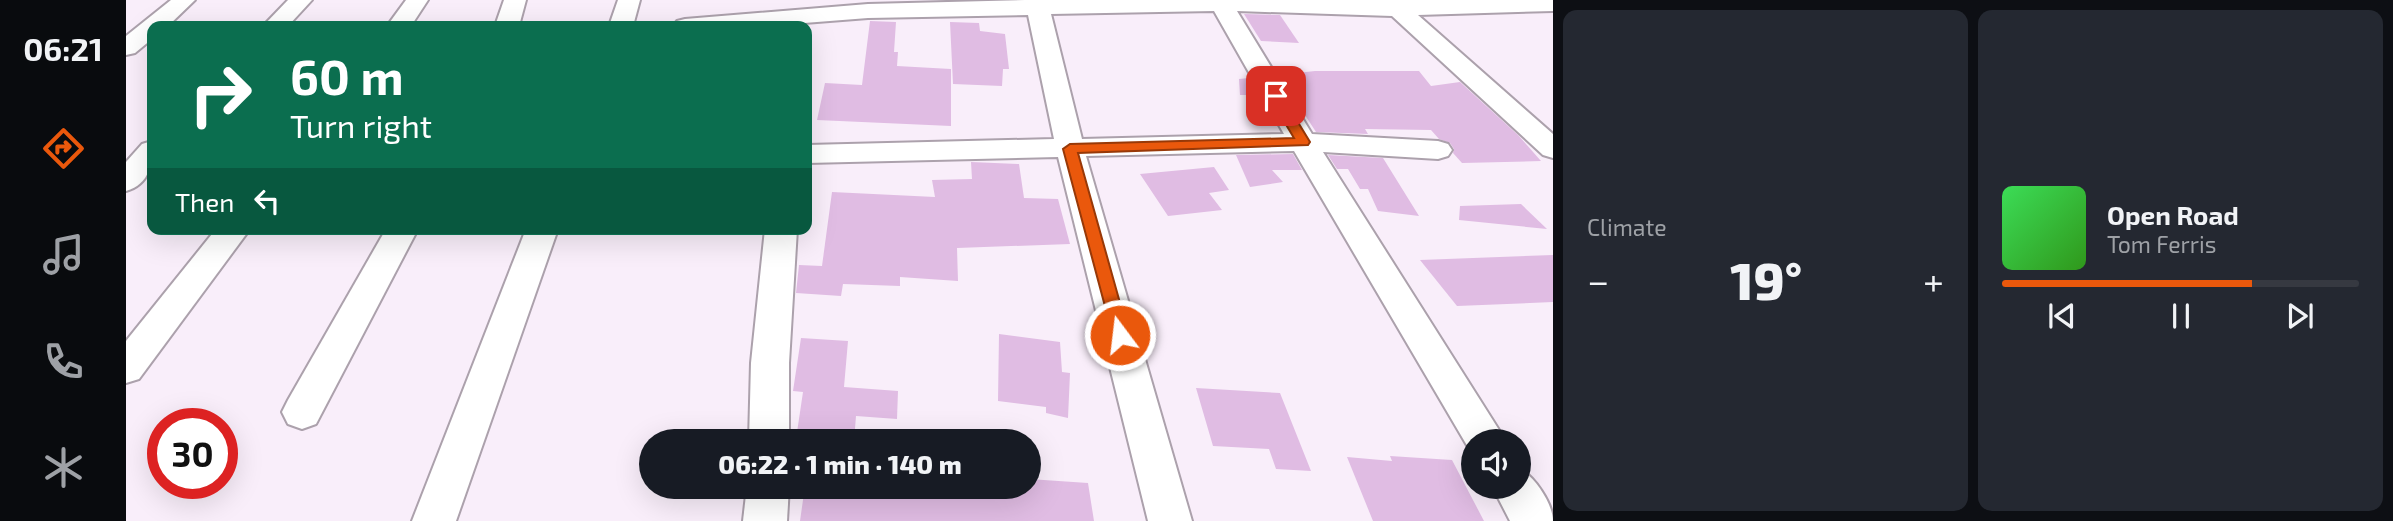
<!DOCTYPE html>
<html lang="en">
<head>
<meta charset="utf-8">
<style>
	:root { --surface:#171b24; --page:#242831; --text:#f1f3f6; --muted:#9ea1a6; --line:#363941; --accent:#ea580c }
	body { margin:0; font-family:"Exo 2",sans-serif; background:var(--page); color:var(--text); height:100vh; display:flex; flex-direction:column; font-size:26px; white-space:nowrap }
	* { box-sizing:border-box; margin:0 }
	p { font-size:23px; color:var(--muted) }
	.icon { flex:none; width:38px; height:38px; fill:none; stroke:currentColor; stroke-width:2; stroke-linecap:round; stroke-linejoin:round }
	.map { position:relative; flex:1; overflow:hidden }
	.details { display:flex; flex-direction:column; gap:10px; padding:10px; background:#0d0f14; width:840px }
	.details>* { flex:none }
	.top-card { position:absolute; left:21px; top:21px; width:665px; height:214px; border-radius:14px; box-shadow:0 7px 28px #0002; background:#0b6e4f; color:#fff; overflow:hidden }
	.fabs { position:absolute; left:1335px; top:429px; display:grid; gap:14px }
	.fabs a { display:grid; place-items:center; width:70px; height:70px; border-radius:50%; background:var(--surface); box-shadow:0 7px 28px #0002; font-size:35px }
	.speed { position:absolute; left:21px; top:408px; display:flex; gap:14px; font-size:35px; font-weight:700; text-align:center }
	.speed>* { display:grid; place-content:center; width:91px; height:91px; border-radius:50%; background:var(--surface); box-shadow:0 7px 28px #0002; line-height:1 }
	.speed .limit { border:10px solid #d22; background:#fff; color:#111 }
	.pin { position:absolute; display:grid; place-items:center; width:60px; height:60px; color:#fff; margin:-30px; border-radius:14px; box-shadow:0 4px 10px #0006 }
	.me { position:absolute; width:77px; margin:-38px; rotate:345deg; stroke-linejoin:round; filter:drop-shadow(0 0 5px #0008) }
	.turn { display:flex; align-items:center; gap:24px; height:147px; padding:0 28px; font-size:32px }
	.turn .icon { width:91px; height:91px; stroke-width:2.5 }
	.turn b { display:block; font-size:49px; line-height:60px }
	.then { display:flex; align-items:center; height:66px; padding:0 28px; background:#0003; gap:14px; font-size:26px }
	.big { font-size:52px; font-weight:800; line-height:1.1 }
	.details .tile { flex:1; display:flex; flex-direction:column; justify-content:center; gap:10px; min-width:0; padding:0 24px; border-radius:14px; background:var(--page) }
	.song { display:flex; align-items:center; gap:21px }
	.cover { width:84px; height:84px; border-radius:10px; background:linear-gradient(135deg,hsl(130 70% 55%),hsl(110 70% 35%)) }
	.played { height:7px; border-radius:4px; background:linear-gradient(90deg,var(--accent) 70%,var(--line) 70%) }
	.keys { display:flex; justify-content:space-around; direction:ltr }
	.heat { display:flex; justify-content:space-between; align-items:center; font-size:38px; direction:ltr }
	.details .tiles { flex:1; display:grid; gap:10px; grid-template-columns:repeat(2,1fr) }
	.trip { position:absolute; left:513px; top:429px; width:402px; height:70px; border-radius:35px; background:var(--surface); box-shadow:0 7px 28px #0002; font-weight:800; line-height:70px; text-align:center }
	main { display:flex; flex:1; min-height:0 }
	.dock { display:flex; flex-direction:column; width:126px; justify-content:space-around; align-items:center; background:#090b0e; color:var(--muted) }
	.dock .icon { width:49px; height:49px }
	.dock .selected { color:var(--accent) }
	.dock b { font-size:32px; color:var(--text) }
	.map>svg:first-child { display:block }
	.building { fill:#e0bce3 }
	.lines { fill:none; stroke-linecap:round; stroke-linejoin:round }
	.street-casing { stroke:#aca1ac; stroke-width:4 }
	.street { fill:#fff; fill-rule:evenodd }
	.route { fill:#ea580c; stroke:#983908; stroke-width:2 }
</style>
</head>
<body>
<main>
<nav class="dock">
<b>06:21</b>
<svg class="icon selected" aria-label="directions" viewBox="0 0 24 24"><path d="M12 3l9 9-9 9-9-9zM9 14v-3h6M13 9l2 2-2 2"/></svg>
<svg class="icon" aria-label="music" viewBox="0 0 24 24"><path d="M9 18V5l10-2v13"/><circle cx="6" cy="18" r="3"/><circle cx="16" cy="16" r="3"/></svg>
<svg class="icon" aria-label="phone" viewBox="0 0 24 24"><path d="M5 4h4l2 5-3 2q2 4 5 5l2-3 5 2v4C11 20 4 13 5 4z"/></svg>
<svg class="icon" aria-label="climate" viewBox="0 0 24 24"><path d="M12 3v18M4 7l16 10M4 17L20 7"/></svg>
</nav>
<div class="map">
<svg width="1427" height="521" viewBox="0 0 1427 521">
	<rect width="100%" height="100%" fill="#f9eefa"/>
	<g class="building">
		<path d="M1118,14L1154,15L1173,43L1135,41Z"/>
		<path d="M744,21L770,22L768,52H772L771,66L825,69V126L691,120L699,83L736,85Z"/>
		<path d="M824,22L853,23L854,31L879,34L883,69H877L876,86L827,84Z"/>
		<path d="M1189,71H1293L1305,86L1334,82L1392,135L1415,161L1336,163L1327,153L1328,149L1324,143L1313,139L1305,130L1239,129L1242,134L1190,132L1153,75Z"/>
		<path d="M1123,78L1133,95H1114L1113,79Z"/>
		<path d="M1167,154L1176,170H1146L1157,182L1124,187L1110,155Z"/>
		<path d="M1202,155L1257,158L1293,216L1252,211L1242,189H1234L1222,169H1211Z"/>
		<path d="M845,162L893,164L898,198L932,199L944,244L831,248L832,281L774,277V286L717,284L715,296L670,293L673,265L696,266L706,192L809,197L806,180L846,179Z"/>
		<path d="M1088,167L1103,190L1083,193L1096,210L1042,216L1014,174Z"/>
		<path d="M1395,204L1421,229L1333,220L1334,206Z"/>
		<path d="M1427,255V302L1331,306L1294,260Z"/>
		<path d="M873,334L934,342L936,372L944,373L942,418L920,413V407L872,401Z"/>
		<path d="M675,338L722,341L718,387L772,391L771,419L730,416L728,441L670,439L677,392L667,391Z"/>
		<path d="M1070,388L1154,393L1185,471L1150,469L1143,449L1087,446Z"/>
		<path d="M1264,456L1326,460L1358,521H1247L1221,457L1266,461Z"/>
		<path d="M903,479L962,483L968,521H674L679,486H903Z"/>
	</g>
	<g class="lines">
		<g class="street-casing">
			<g id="street">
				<path d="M45,0H69L42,26H26V39L9,53L0,55V36Z"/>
				<path d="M162,0H186L162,26H137Z"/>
				<path d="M280,0H302L285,26H261Z"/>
				<path d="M378,0H400L393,26H369Z"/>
				<path d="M492,0H514L507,26H483Z"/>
				<path d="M899,0H1427V11L1292,15L1427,134V158L1417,155L1266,16L1111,11L1186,134L1312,141L1322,144L1326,150L1322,156L1312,159L1197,152L1380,441H1348L1346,454L1168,151L960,156L1066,521H1022L932,157L681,163V145L928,139L902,15L742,18L640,26H547L551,21L559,19L742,4ZM1088,11L1158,134L956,139L925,14Z"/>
				<path d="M26,141C27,163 24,184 0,191V162L16,144Z"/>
				<path d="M90,229H124L13,379L0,383V341Z"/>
				<path d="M260,229H292L190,424L176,429L162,424L156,412L162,400Z"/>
				<path d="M400,229H432L330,521H286Z"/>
				<path d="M639,229H671L663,363V441H623L625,363Z"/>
				<path d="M1393,469C1408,475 1427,504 1427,521H1384L1366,486H1393Z"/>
				<path d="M621,486H663L661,521H617Z"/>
			</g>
		</g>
		<use href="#street" class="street"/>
	</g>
	<path class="route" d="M1150,92L1156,96L1184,142L1182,145L952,153L1003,335L1000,340H988L937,149L944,144L1168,138L1143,96Z"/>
</svg>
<div class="fabs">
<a><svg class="icon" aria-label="sound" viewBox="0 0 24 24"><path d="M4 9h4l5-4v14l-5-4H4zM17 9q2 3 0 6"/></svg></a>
</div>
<div class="speed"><div class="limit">30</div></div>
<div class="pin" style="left:1150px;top:96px;background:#d93025"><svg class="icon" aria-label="arrive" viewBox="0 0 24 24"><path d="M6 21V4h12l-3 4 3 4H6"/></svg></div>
<svg class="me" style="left:994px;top:335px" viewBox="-20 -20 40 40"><circle r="17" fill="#ea580c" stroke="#fff" stroke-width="3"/><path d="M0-11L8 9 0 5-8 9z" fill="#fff"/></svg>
<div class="trip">06:22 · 1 min · 140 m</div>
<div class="top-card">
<div class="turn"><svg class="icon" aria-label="right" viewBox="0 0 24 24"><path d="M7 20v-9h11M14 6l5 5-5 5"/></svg><div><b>60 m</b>Turn right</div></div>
<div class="then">Then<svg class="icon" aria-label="left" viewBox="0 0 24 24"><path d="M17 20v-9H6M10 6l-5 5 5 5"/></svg></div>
</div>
</div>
<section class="details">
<div class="tiles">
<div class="tile"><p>Climate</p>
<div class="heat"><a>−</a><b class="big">19°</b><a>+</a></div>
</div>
<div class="tile">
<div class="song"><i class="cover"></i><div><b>Open Road</b><p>Tom Ferris</p></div></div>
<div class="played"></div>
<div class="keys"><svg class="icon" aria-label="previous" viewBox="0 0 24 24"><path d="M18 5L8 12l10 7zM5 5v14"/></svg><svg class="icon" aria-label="pause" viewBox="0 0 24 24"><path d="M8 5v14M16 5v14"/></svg><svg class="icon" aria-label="next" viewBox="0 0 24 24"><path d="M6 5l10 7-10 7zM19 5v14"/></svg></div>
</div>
</div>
</section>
</main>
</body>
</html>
